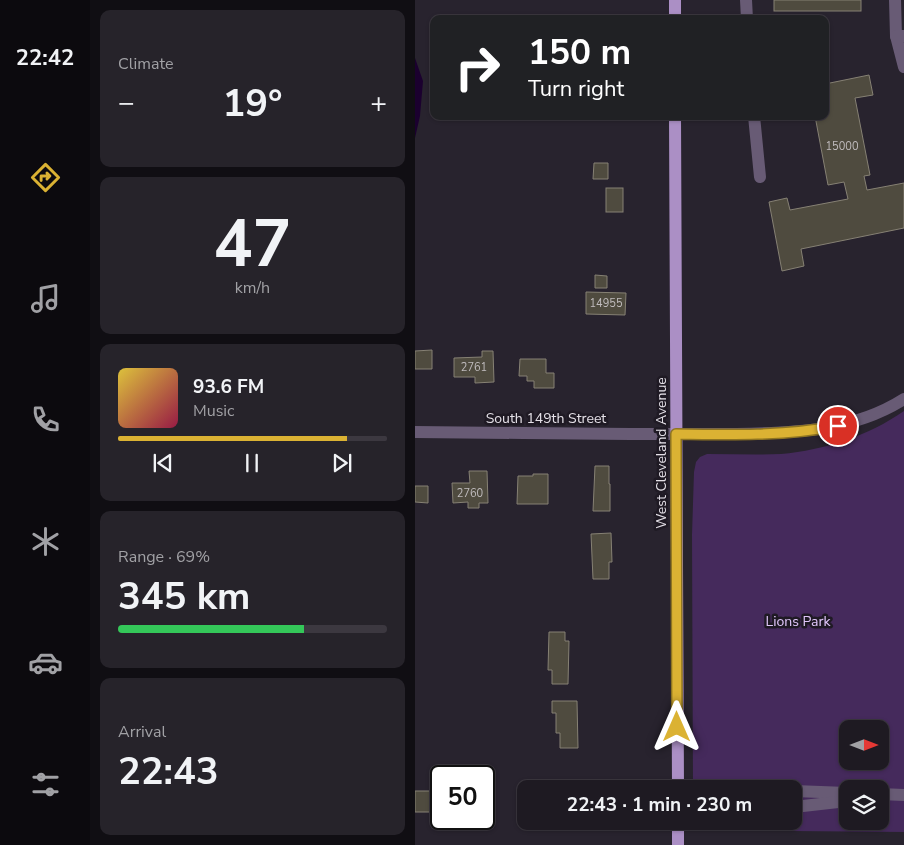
<!DOCTYPE html>
<html lang="en">
<head>
<meta charset="utf-8">
<style>
	:root { --surface:#1e1a22; --page:#26232a; --text:#f1f3f6; --muted:#a1a1a5; --line:#3c3840; --accent:#dbb233 }
	body { margin:0; font-family:"Nunito Sans",sans-serif; background:var(--page); color:var(--text); height:100vh; display:flex; flex-direction:column; font-size:19px; white-space:nowrap }
	* { box-sizing:border-box; margin:0 }
	p { font-size:16px; color:var(--muted) }
	.icon { flex:none; width:28px; height:28px; fill:none; stroke:currentColor; stroke-width:2; stroke-linecap:round; stroke-linejoin:round }
	.map { position:relative; flex:1; overflow:hidden }
	.sheet { display:flex; flex-direction:column; gap:10px; padding:10px; background:#100e13; width:325px }
	.sheet>* { flex:none }
	.banner { position:absolute; left:15px; top:15px; width:399px; height:105px; border-radius:10px; box-shadow:0 1px 4px #0004,0 0 0 1px var(--line); background:#202124; color:#fff; overflow:hidden }
	.needle { width:32px; rotate:90deg }
	.controls { position:absolute; left:424px; top:720px; display:grid; gap:10px }
	.controls a { display:grid; place-items:center; width:50px; height:50px; border-radius:10px; background:var(--surface); box-shadow:0 1px 4px #0004,0 0 0 1px var(--line); font-size:25px }
	.speed { position:absolute; left:15px; top:765px; display:flex; gap:10px; font-size:25px; font-weight:700; text-align:center }
	.speed>* { display:grid; place-content:center; width:65px; height:65px; border-radius:50%; background:var(--surface); box-shadow:0 1px 4px #0004,0 0 0 1px var(--line); line-height:1 }
	.speed .limit { border:2px solid #111; border-radius:8px; background:#fff; color:#111 }
	.pin { position:absolute; display:grid; place-items:center; width:42px; height:42px; color:#fff; margin:-21px; border:2px solid #fff; border-radius:50%; box-shadow:0 1px 5px #0007 }
	.me { position:absolute; width:55px; margin:-28px; rotate:0deg; stroke-linejoin:round; filter:drop-shadow(0 0 4px #0008) }
	.turn { display:flex; align-items:center; gap:18px; height:105px; padding:0 15px; font-size:22px }
	.turn .icon { width:65px; height:65px; stroke-width:2.5 }
	.turn b { display:block; font-size:35px; line-height:42px }
	.big { font-size:38px; font-weight:700; line-height:1.1 }
	.sheet .card { flex:1; display:flex; flex-direction:column; justify-content:center; gap:8px; min-width:0; padding:0 18px; border-radius:10px; background:var(--page) }
	.sheet .dial { align-items:center; gap:0 }
	.dial b { font-size:65px; line-height:1 }
	.song { display:flex; align-items:center; gap:15px }
	.cover { width:60px; height:60px; border-radius:8px; background:linear-gradient(135deg,hsl(50 70% 55%),hsl(340 70% 35%)) }
	.played { height:5px; border-radius:2px; background:linear-gradient(90deg,var(--accent) 85%,var(--line) 85%) }
	.keys { display:flex; justify-content:space-around; direction:ltr }
	.heat { display:flex; justify-content:space-between; align-items:center; font-size:28px; direction:ltr }
	.charge { height:8px; border-radius:4px; background:linear-gradient(90deg,#34c759 69%,var(--line) 0) }
	.trip { position:absolute; left:102px; top:780px; width:285px; height:50px; border-radius:10px; background:var(--surface); box-shadow:0 1px 4px #0004,0 0 0 1px var(--line); font-weight:700; line-height:50px; text-align:center }
	main { display:flex; flex:1; min-height:0 }
	.tab-bar { display:flex; flex-direction:column; width:90px; justify-content:space-around; align-items:center; background:#0c0a0e; color:var(--muted) }
	.tab-bar .icon { width:35px; height:35px }
	.tab-bar .on { color:var(--accent) }
	.tab-bar b { font-size:22px; color:var(--text) }
	.map>svg:first-child { display:block }
	.green { fill:#452a5c; fill-rule:evenodd }
	.water { fill:#1b002f }
	.building { fill:#4f4b3f; stroke:#868174 }
	.lines { fill:none; stroke-linecap:round; stroke-linejoin:round }
	.minor { stroke:#685b75; stroke-width:12 }
	.major { stroke:#ab8fc5; stroke-width:12 }
	.route-casing { stroke:#8e7421; stroke-width:12 }
	.route { stroke:#dbb233; stroke-width:9 }
	.labels { text-anchor:middle; stroke-width:5; stroke-linejoin:round; paint-order:stroke }
	.number-label { font-size:11px; fill:#c0bcbe }
	.street-label { font-size:14px; fill:#e5e1e8; stroke:#1f1a24 }
	.park-label { font-size:14px; fill:#e0c6fa; stroke:#1f1a24 }
</style>
</head>
<body>
<main>
<nav class="tab-bar">
<b>22:42</b>
<svg class="icon on" aria-label="directions" viewBox="0 0 24 24"><path d="M12 3l9 9-9 9-9-9zM9 14v-3h6M13 9l2 2-2 2"/></svg>
<svg class="icon" aria-label="music" viewBox="0 0 24 24"><path d="M9 18V5l10-2v13"/><circle cx="6" cy="18" r="3"/><circle cx="16" cy="16" r="3"/></svg>
<svg class="icon" aria-label="phone" viewBox="0 0 24 24"><path d="M5 4h4l2 5-3 2q2 4 5 5l2-3 5 2v4C11 20 4 13 5 4z"/></svg>
<svg class="icon" aria-label="climate" viewBox="0 0 24 24"><path d="M12 3v18M4 7l16 10M4 17L20 7"/></svg>
<svg class="icon" aria-label="car" viewBox="0 0 24 24"><path d="M5 17H2v-5l4-1 3-4h7l3 4 3 1v5h-3M9 17h6M6 11h13"/><circle cx="7" cy="17" r="2"/><circle cx="17" cy="17" r="2"/></svg>
<svg class="icon" aria-label="filters" viewBox="0 0 24 24"><path d="M4 7h16M4 17h16"/><circle cx="9" cy="7" r="2"/><circle cx="15" cy="17" r="2"/></svg>
</nav>
<section class="sheet">
<div class="card"><p>Climate</p>
<div class="heat"><a>−</a><b class="big">19°</b><a>+</a></div>
</div>
<div class="card dial"><b>47</b><p>km/h</p></div>
<div class="card">
<div class="song"><i class="cover"></i><div><b>93.6 FM</b><p>Music</p></div></div>
<div class="played"></div>
<div class="keys"><svg class="icon" aria-label="previous" viewBox="0 0 24 24"><path d="M18 5L8 12l10 7zM5 5v14"/></svg><svg class="icon" aria-label="pause" viewBox="0 0 24 24"><path d="M8 5v14M16 5v14"/></svg><svg class="icon" aria-label="next" viewBox="0 0 24 24"><path d="M6 5l10 7-10 7zM19 5v14"/></svg></div>
</div>
<div class="card"><p>Range · 69%</p><b class="big">345 km</b><div class="charge"></div></div>
<div class="card"><p>Arrival</p><b class="big">22:43</b></div>
</section>
<div class="map">
<svg width="489" height="845" viewBox="0 0 489 845">
	<rect width="100%" height="100%" fill="#28232e"/>
	<path class="green" d="M489,411V832L278,830V821H379V789H278L277,535L279,472L281,462L285,457L292,454C317,454 342,455 366,454C410,450 453,436 489,411ZM432,729H465V761H432ZM432,789H465V821H432Z"/>
	<path class="water" d="M0,58L8,81L5,116L0,138Z"/>
	<g class="building">
		<rect x="359" y="0" width="87" height="11"/>
		<path d="M454,75L458,95L440,98L455,175L449,176L452,190L489,183V228L386,249L389,266L367,271L354,202L372,198L375,210L433,199L429,182L413,185L400,116H410V84Z"/>
		<path d="M179,163H193V179H178Z"/>
		<rect x="191" y="188" width="17" height="24"/>
		<path d="M180,275L192,276V288H180Z"/>
		<path d="M171,292L211,293L210,315L171,314Z"/>
		<path d="M17,350V369H0V351Z"/>
		<path d="M67,351H78L79,382L60,383V377H39V358L67,357Z"/>
		<path d="M105,359H131V373H139V388H119V381H112V376H104Z"/>
		<path d="M180,466H194V484H195V511H178Z"/>
		<path d="M54,471H72L73,503H64V508H53V502L38,503L37,483H55Z"/>
		<path d="M118,474H133V504H102L103,476H118Z"/>
		<path d="M0,486H13V503L0,502Z"/>
		<path d="M196,533L197,562H194V579H178L176,534Z"/>
		<path d="M134,632H150V641H154L153,684H137V670H133Z"/>
		<path d="M137,701H162L163,748H145V733H141V713H137Z"/>
		<rect x="143" y="780" width="19" height="9"/>
		<rect x="0" y="791" width="26" height="21"/>
	</g>
	<g class="lines">
		<g class="minor">
			<path d="M331,0L332,19"/>
			<path d="M480,0L481,36"/>
			<path d="M489,36H481L489,67"/>
			<path d="M339,116L345,177"/>
			<path d="M0,432C72,433 144,433 216,434C251,434 286,434 321,434C380,433 439,431 489,399"/>
			<path d="M263,786L321,789"/>
			<path d="M379,791L432,793"/>
			<path d="M465,794L489,795"/>
			<path d="M379,807L432,801"/>
		</g>
		<g class="major">
			<path d="M260,0V19"/>
			<path d="M260,116L263,789"/>
			<path d="M263,821V845"/>
		</g>
	</g>
	<g class="lines">
		<g class="route-casing">
			<path id="route" d="M262,727L261,434C315,435 370,436 423,426"/>
		</g>
		<use href="#route" class="route"/>
	</g>
	<g class="labels">
		<g class="number-label">
			<text x="427" y="150">15000</text>
			<text x="191" y="307">14955</text>
			<text x="59" y="371">2761</text>
			<text x="55" y="497">2760</text>
		</g>
		<g class="street-label">
			<text x="131" y="423">South 149th Street</text>
			<text transform="translate(246 453) rotate(-90)" y="5">West Cleveland Avenue</text>
		</g>
		<g class="park-label">
			<text x="383" y="626">Lions Park</text>
		</g>
	</g>
</svg>
<div class="controls">
<a><svg class="needle" viewBox="-14 -14 28 28"><path d="M0-13l5 13h-10z" fill="#e53935"/><path d="M0 13l5-13h-10z" fill="#a1a1a5"/></svg></a>
<a><svg class="icon" aria-label="layers" viewBox="0 0 24 24"><path d="M12 4l9 5-9 5-9-5zM3 14l9 5 9-5"/></svg></a>
</div>
<div class="speed"><div class="limit">50</div></div>
<div class="pin" style="left:423px;top:426px;background:#d93025"><svg class="icon" aria-label="arrive" viewBox="0 0 24 24"><path d="M6 21V4h12l-3 4 3 4H6"/></svg></div>
<svg class="me" style="left:262px;top:727px" viewBox="-20 -20 40 40"><path d="M0-17L14 15 0 8-14 15z" fill="#dbb233" stroke="#fff" stroke-width="4"/></svg>
<div class="trip">22:43 · 1 min · 230 m</div>
<div class="banner">
<div class="turn"><svg class="icon" aria-label="right" viewBox="0 0 24 24"><path d="M7 20v-9h11M14 6l5 5-5 5"/></svg><div><b>150 m</b>Turn right</div></div>
</div>
</div>
</main>
</body>
</html>
